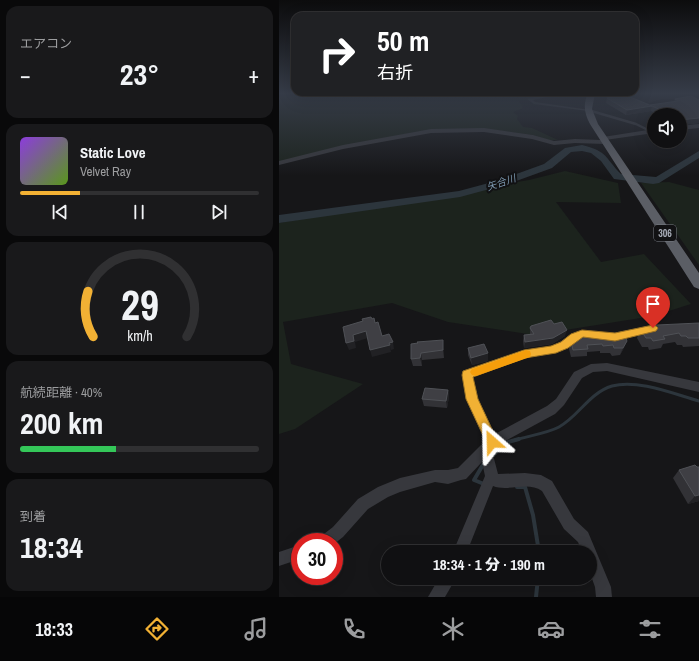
<!DOCTYPE html>
<html lang="ja">
<head>
<meta charset="utf-8">
<style>
	:root { --surface:#101012; --page:#19191b; --text:#f1f3f6; --muted:#9c9d9f; --line:#303032; --accent:#f2b134 }
	body { margin:0; font-family:"Archivo Narrow","Noto Sans JP",sans-serif; background:var(--page); color:var(--text); height:100vh; display:flex; flex-direction:column; font-size:15px; white-space:nowrap }
	* { box-sizing:border-box; margin:0 }
	p { font-size:13px; color:var(--muted) }
	.icon { flex:none; width:22px; height:22px; fill:none; stroke:currentColor; stroke-width:2; stroke-linecap:round; stroke-linejoin:round }
	.map { position:relative; flex:1; overflow:hidden }
	.details { display:flex; flex-direction:column; gap:6px; padding:6px; background:#09090a; width:279px }
	.details>* { flex:none }
	.hud { position:absolute; left:12px; top:12px; width:348px; height:84px; border-radius:12px; box-shadow:0 4px 16px #0002,0 0 0 1px var(--line); background:#202124; color:#fff; overflow:hidden }
	.buttons { position:absolute; left:368px; top:108px; display:grid; gap:8px }
	.buttons a { display:grid; place-items:center; width:40px; height:40px; border-radius:50%; background:var(--surface); box-shadow:0 4px 16px #0002,0 0 0 1px var(--line); font-size:20px }
	.speed { position:absolute; left:12px; top:533px; display:flex; gap:8px; font-size:20px; font-weight:700; text-align:center }
	.speed>* { display:grid; place-content:center; width:52px; height:52px; border-radius:50%; background:var(--surface); box-shadow:0 4px 16px #0002,0 0 0 1px var(--line); line-height:1 }
	.speed .limit { border:6px solid #d22; background:#fff; color:#111 }
	.pin { position:absolute; display:grid; place-items:center; width:34px; height:34px; color:#fff; margin:-41px -17px; border-radius:50% 50% 50% 0; rotate:-45deg; box-shadow:0 0 4px #0007 }
	.pin .icon { rotate:45deg }
	.me { position:absolute; width:44px; margin:-22px; rotate:335deg; stroke-linejoin:round; filter:drop-shadow(0 0 3px #0008) }
	.turn { display:flex; align-items:center; gap:14px; height:84px; padding:0 20px; font-size:18px }
	.turn .icon { width:52px; height:52px; stroke-width:2.5 }
	.turn b { display:block; font-size:28px; line-height:34px }
	.big { font-size:30px; font-weight:800; line-height:1.1 }
	.details .tile { flex:1; display:flex; flex-direction:column; justify-content:center; gap:6px; min-width:0; padding:0 14px; border-radius:12px; background:var(--page) }
	.details .dial { align-items:center; gap:0 }
	.dial svg { height:104px; overflow:visible; fill:none; stroke:var(--line); stroke-width:7; stroke-linecap:round; text-anchor:middle }
	.dial text { fill:var(--text); stroke:none }
	.song { display:flex; align-items:center; gap:12px }
	.cover { width:48px; height:48px; border-radius:6px; background:linear-gradient(135deg,hsl(270 70% 55%),hsl(90 70% 35%)) }
	.played { height:4px; border-radius:2px; background:linear-gradient(90deg,var(--accent) 25%,var(--line) 25%) }
	.keys { display:flex; justify-content:space-around; direction:ltr }
	.heat { display:flex; justify-content:space-between; align-items:center; font-size:22px; direction:ltr }
	.charge { height:6px; border-radius:3px; background:linear-gradient(90deg,#34c759 40%,var(--line) 0) }
	.trip { position:absolute; left:102px; top:545px; width:216px; height:40px; border-radius:20px; background:var(--surface); box-shadow:0 4px 16px #0002,0 0 0 1px var(--line); font-weight:800; line-height:40px; text-align:center }
	.dock { display:flex; height:64px; justify-content:space-around; align-items:center; background:#060607; color:var(--muted) }
	.dock .icon { width:28px; height:28px }
	.dock .selected { color:var(--accent) }
	.dock b { font-size:18px; color:var(--text) }
	main { display:flex; flex:1; min-height:0 }
	.map>svg:first-child { display:block }
	.green { fill:#1c231d }
	.lines { fill:none; stroke-linecap:round; stroke-linejoin:round }
	.stream-far1 { stroke:#2c353c; stroke-width:3 }
	.stream { stroke:#2c353c; stroke-width:4 }
	.river { fill:#2c353c; fill-rule:evenodd }
	.service { stroke:#37383d; stroke-width:2.5 }
	.minor { fill:#37383d; fill-rule:evenodd }
	.trunk { fill:#5b5e65; fill-rule:evenodd }
	.wall { fill:#323236 }
	.shaded-wall { fill:#212124 }
	.building { fill:#3f3f44; stroke:#4f5156 }
	.route { fill:#f2b134; stroke:#9d7322 }
	.slow { fill:#f59e0b }
	.labels { text-anchor:middle; stroke-width:4; stroke-linejoin:round; paint-order:stroke }
	.far-water-label { font-size:10px; font-style:italic; fill:#7f9bb3; stroke:#111113 }
	.shield { fill:#111113; stroke:#7b7e86; stroke-width:1 }
	.shield-label { font-size:10px; font-weight:bold; fill:#a8adb8 }
</style>
</head>
<body>
<main>
<section class="details">
<div class="tile"><p>エアコン</p>
<div class="heat"><a>−</a><b class="big">23°</b><a>+</a></div>
</div>
<div class="tile">
<div class="song"><i class="cover"></i><div><b>Static Love</b><p>Velvet Ray</p></div></div>
<div class="played"></div>
<div class="keys"><svg class="icon" aria-label="previous" viewBox="0 0 24 24"><path d="M18 5L8 12l10 7zM5 5v14"/></svg><svg class="icon" aria-label="pause" viewBox="0 0 24 24"><path d="M8 5v14M16 5v14"/></svg><svg class="icon" aria-label="next" viewBox="0 0 24 24"><path d="M6 5l10 7-10 7zM19 5v14"/></svg></div>
</div>
<div class="tile dial"><svg viewBox="0 0 100 80">
<path d="M14 69A42 42 0 1 1 86 69"/>
<path d="M14 69A42 42 0 0 1 10 34" stroke="#f2b134"/>
<text x="50" y="56" font-size="32" font-weight="700">29</text>
<text x="50" y="72" font-size="11">km/h</text>
</svg></div>
<div class="tile"><p>航続距離 · 40%</p><b class="big">200 km</b><div class="charge"></div></div>
<div class="tile"><p>到着</p><b class="big">18:34</b></div>
</section>
<div class="map">
<svg width="420" height="597" viewBox="0 0 420 597">
	<rect width="100%" height="100%" fill="#161618"/>
	<g class="green">
		<path d="M0,93H270L253,99L236,101H240L244,108L234,112L239,116L238,119L244,127L253,128L279,140H270L254,135L207,129L136,132L0,163Z"/>
		<path d="M286,171L339,183L342,203L277,202L322,262L365,254L412,304L374,316L255,335L169,322L113,303L4,322L12,364L84,384L16,429L0,434V223L250,180Z"/>
		<path d="M390,182L420,190V265L362,183Z"/>
	</g>
	<g class="lines">
		<path class="stream-far1" d="M236,440C249,436 269,433 280,427C300,416 310,393 333,386C359,379 395,394 420,401"/>
		<g class="stream">
			<path d="M212,457L229,442L240,439"/>
			<path d="M205,463L195,480L205,484"/>
			<path d="M238,487H246L254,515L260,552"/>
			<path d="M257,597L259,578"/>
		</g>
		<path class="river" d="M303,145C330,152 325,157 342,174L377,177L420,151V158L380,183L374,184L335,179L322,161L312,153L303,151L292,152L273,168L229,184L181,197L0,223V215L180,191L221,180L265,164L286,148Z"/>
		<path class="service" d="M309,110L357,124L371,131"/>
		<g class="minor">
			<path d="M269,93H273L268,97L254,100L256,102L311,110L309,111L255,104L248,99Z"/>
			<rect x="415" y="93" width="5" height="1"/>
			<path d="M420,124V128L401,130V126Z"/>
			<path d="M205,128L254,135L275,141L296,139L322,140L321,139L324,137L375,129V133L326,140L329,142L326,144L296,143L275,145L253,139L205,132L152,133L64,149L0,165V161L64,145L152,129Z"/>
			<path d="M373,325L376,326L378,329L376,332L334,341L331,340L329,337L331,334L334,333Z"/>
			<path d="M303,330L319,331L321,334L319,337L304,338L298,340L289,348L277,353L246,358L194,377L199,399L216,434L268,406L277,399L295,372L312,364L328,363L420,382V392L328,371L314,372L303,378L285,405L276,414L217,446L213,451L219,474L246,473L262,475L273,481L295,519L309,532L332,587L333,597H317L316,587L311,573V552H303L299,542L285,529L263,491C249,481 229,492 214,486L188,552H174L206,476L203,462L187,479L182,480L169,484L156,482L121,492L109,497L89,509L64,537L55,544V542H39L41,537L54,527L79,499L99,487L121,478L156,470H169L179,468L206,441L187,399L183,375L184,372L245,350L272,346L281,342L292,334Z"/>
			<path d="M21,545V559L0,566V552Z"/>
			<path d="M160,578H177L166,597H149Z"/>
		</g>
		<path class="trunk" d="M309,93H316L313,109L319,124L420,273V289L415,287L311,124C305,113 304,104 309,93Z"/>
	</g>
	<g class="wall">
		<path d="M412,96L420,123L401,125V115H380L372,111L347,115L327,103L328,98L371,105L395,102L396,99Z"/>
		<path d="M420,323V346L404,347L403,345H398L396,342L384,344L382,348L370,350L369,347H363L358,338L361,329Z"/>
		<path d="M275,324L286,336L273,344L245,348L244,341L245,335H251V328Z"/>
		<path d="M305,332L345,348L341,355L333,356L331,353H321V351L308,352V356L292,357L290,349L292,342Z"/>
		<path d="M138,342L164,347L165,358L143,360V366H134L132,359L138,344Z"/>
		<path d="M189,348L209,361L193,365L189,355Z"/>
		<path d="M169,390L170,397L168,408L145,406L143,399Z"/>
		<path d="M418,467H420V501L409,504L394,478L400,470Z"/>
	</g>
	<g class="shaded-wall">
		<path d="M373,106L372,111L347,115L348,110Z"/>
		<path d="M420,118V123L401,125V120Z"/>
		<path d="M288,330L286,336L273,344L245,348L246,342Z"/>
		<path d="M87,331L89,338L76,342L77,348L70,350L67,343L74,335Z"/>
		<path d="M348,341L345,348L341,355L344,348Z"/>
		<path d="M114,342L115,349L112,350L110,343Z"/>
		<path d="M111,345L112,352L93,357L91,350Z"/>
		<path d="M142,353L143,360V366L141,358Z"/>
		<path d="M209,353V361L193,365L192,358Z"/>
		<path d="M169,390L170,397L168,408L167,401Z"/>
		<path d="M420,495V501L409,504L416,496Z"/>
	</g>
	<g class="building">
		<path d="M344,94L373,106L348,110L328,98Z"/>
		<path d="M412,96L420,100V118L401,120V115H392L371,105L399,101L396,99Z"/>
		<path d="M92,317L93,319L95,318L96,323L99,322L103,336L110,334L114,342L110,343L111,345L91,350L87,331L74,335L75,341L67,343L64,327L84,321L83,319Z"/>
		<path d="M272,320L275,324L283,322L288,330L274,338L246,342L245,335L255,334L251,328L252,326Z"/>
		<path d="M420,323V338H409L407,336H402L400,333L384,336L386,339L374,341L372,338H367L361,329L378,325Z"/>
		<path d="M305,332L338,335L345,334L348,341L344,348H335L334,345L324,346L323,344L308,345L309,349L294,350L292,342Z"/>
		<path d="M164,340V350L142,353L141,358L132,359V344L139,343L138,342Z"/>
		<path d="M205,344L209,353L192,358L189,348Z"/>
		<path d="M146,388L169,390L167,401L143,399Z"/>
		<path d="M416,465L418,467H420V495L416,496L400,470Z"/>
	</g>
	<linearGradient id="sky" x2="0" y2="1"><stop stop-color="#0c0c0d"/><stop offset="0.53" stop-color="#363c48"/><stop offset="1" stop-color="#363c48" stop-opacity="0"/></linearGradient>
	<rect width="420" height="176" fill="url(#sky)"/>
	<path class="route" d="M374,325L377,326L379,328L377,331L336,341L304,337L289,348L277,353L246,358L194,377L199,399L219,442L217,446L213,448L209,446L187,399L183,375L184,371L245,350L272,346L282,342L292,334L303,330L336,333Z"/>
	<path class="slow" d="M247,350L251,351L252,354L251,357L197,376L193,375L191,372L193,369Z"/>
	<g class="labels">
		<g class="far-water-label">
			<text transform="translate(222 182) rotate(-19)" y="4">矢合川</text>
		</g>
		<rect class="shield" x="375" y="225" width="22" height="16" rx="3"/>
		<g class="shield-label">
			<text x="386" y="237">306</text>
		</g>
	</g>
</svg>
<div class="buttons">
<a><svg class="icon" aria-label="sound" viewBox="0 0 24 24"><path d="M4 9h4l5-4v14l-5-4H4zM17 9q2 3 0 6"/></svg></a>
</div>
<div class="speed"><div class="limit">30</div></div>
<div class="pin" style="left:374px;top:328px;background:#d93025"><svg class="icon" aria-label="arrive" viewBox="0 0 24 24"><path d="M6 21V4h12l-3 4 3 4H6"/></svg></div>
<svg class="me" style="left:213px;top:442px" viewBox="-20 -20 40 40"><path d="M0-17L14 15 0 8-14 15z" fill="#f2b134" stroke="#fff" stroke-width="4"/></svg>
<div class="trip">18:34 · 1 分 · 190 m</div>
<div class="hud">
<div class="turn"><svg class="icon" aria-label="right" viewBox="0 0 24 24"><path d="M7 20v-9h11M14 6l5 5-5 5"/></svg><div><b>50 m</b>右折</div></div>
</div>
</div>
</main>
<nav class="dock">
<b>18:33</b>
<svg class="icon selected" aria-label="directions" viewBox="0 0 24 24"><path d="M12 3l9 9-9 9-9-9zM9 14v-3h6M13 9l2 2-2 2"/></svg>
<svg class="icon" aria-label="music" viewBox="0 0 24 24"><path d="M9 18V5l10-2v13"/><circle cx="6" cy="18" r="3"/><circle cx="16" cy="16" r="3"/></svg>
<svg class="icon" aria-label="phone" viewBox="0 0 24 24"><path d="M5 4h4l2 5-3 2q2 4 5 5l2-3 5 2v4C11 20 4 13 5 4z"/></svg>
<svg class="icon" aria-label="climate" viewBox="0 0 24 24"><path d="M12 3v18M4 7l16 10M4 17L20 7"/></svg>
<svg class="icon" aria-label="car" viewBox="0 0 24 24"><path d="M5 17H2v-5l4-1 3-4h7l3 4 3 1v5h-3M9 17h6M6 11h13"/><circle cx="7" cy="17" r="2"/><circle cx="17" cy="17" r="2"/></svg>
<svg class="icon" aria-label="filters" viewBox="0 0 24 24"><path d="M4 7h16M4 17h16"/><circle cx="9" cy="7" r="2"/><circle cx="15" cy="17" r="2"/></svg>
</nav>
</body>
</html>
